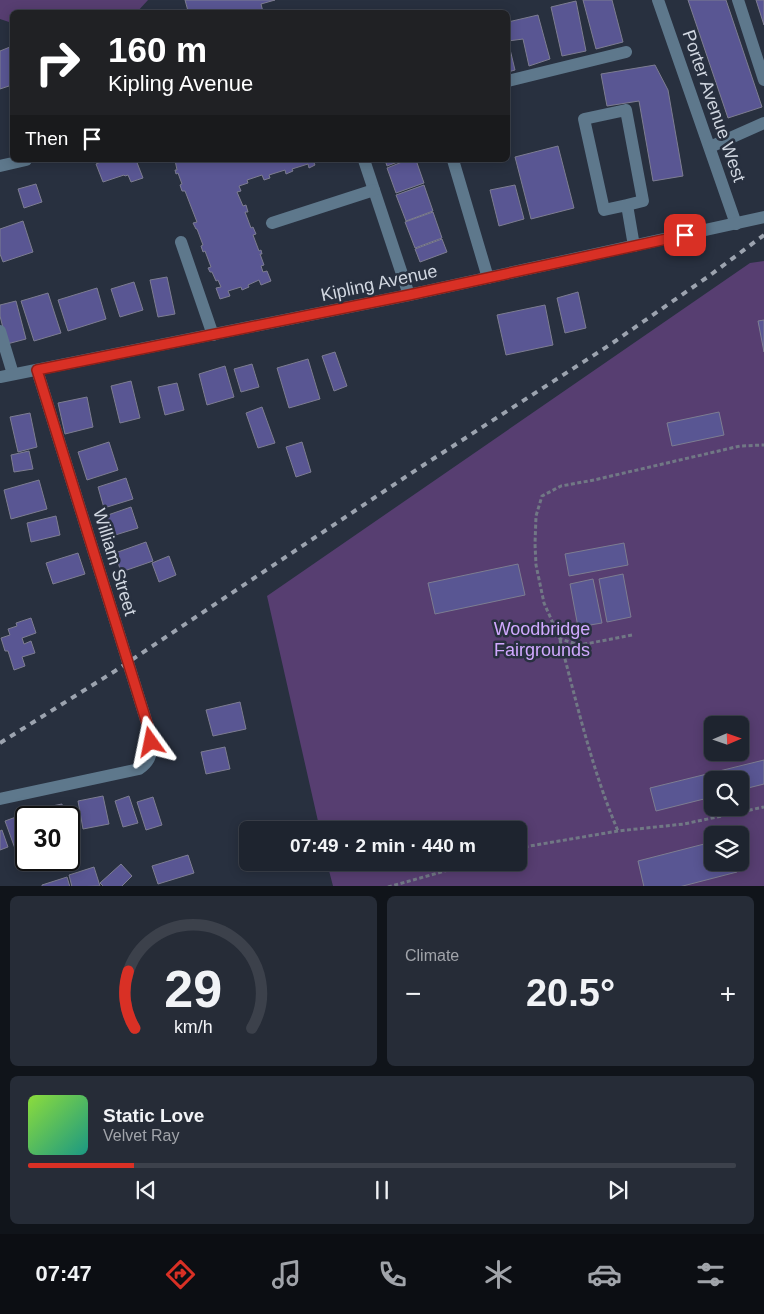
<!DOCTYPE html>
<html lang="en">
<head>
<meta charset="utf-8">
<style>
	:root { --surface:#1e242f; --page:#262c37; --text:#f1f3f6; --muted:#a1a4aa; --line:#3c414b; --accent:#d93025 }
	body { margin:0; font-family:Helvetica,sans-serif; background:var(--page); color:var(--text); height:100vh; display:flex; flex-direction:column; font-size:19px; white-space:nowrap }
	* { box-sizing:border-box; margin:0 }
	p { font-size:16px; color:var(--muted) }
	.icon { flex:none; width:28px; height:28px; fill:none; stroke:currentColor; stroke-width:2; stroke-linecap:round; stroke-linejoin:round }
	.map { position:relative; height:886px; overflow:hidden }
	.panel { display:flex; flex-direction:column; gap:10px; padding:10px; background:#10141a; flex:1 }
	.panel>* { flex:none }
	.banner { position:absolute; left:10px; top:10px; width:500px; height:152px; border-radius:8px; box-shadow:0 2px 12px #0003,0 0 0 1px var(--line); background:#202124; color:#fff; overflow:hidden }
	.needle { width:32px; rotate:88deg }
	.controls { position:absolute; left:704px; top:716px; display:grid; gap:10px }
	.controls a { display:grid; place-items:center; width:45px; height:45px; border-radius:8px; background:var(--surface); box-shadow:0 2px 12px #0003,0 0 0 1px var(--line); font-size:25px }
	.speed { position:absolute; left:15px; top:806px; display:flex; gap:10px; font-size:25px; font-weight:700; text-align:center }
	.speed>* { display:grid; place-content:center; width:65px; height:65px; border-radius:50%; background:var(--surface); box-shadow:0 2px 12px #0003,0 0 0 1px var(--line); line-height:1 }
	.speed .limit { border:2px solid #111; border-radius:8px; background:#fff; color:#111 }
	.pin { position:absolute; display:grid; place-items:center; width:42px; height:42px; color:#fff; margin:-21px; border-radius:10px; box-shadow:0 2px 8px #0006 }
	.me { position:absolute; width:55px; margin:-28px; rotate:348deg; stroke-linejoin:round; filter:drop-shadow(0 0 4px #0008) }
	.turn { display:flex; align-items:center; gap:18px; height:105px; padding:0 15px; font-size:22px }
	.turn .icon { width:65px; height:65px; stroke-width:2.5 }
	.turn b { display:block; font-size:35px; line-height:42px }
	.then { display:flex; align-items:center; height:48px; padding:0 15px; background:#0003; gap:10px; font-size:19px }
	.big { font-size:38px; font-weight:700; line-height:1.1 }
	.panel .card { flex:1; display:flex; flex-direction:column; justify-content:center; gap:8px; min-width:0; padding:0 18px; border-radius:8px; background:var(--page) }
	.panel .dial { align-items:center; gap:0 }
	.dial svg { height:130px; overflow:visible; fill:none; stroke:var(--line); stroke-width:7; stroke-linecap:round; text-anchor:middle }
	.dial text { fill:var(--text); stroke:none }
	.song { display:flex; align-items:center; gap:15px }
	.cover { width:60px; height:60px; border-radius:8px; background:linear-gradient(135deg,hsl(90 70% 55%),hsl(170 70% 35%)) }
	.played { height:5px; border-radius:2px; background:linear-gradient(90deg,var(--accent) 15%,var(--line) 15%) }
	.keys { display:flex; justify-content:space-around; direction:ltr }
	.heat { display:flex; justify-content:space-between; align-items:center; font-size:28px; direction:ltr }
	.panel .tiles { flex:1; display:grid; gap:10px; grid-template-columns:1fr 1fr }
	.card:last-child { grid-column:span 2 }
	.trip { position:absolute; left:239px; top:821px; width:288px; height:50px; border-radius:8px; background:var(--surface); box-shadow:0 2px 12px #0003,0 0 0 1px var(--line); font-weight:700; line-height:50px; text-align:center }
	.dock { display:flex; height:80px; justify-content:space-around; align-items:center; background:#0c0e13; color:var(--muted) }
	.dock .icon { width:35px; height:35px }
	.dock .selected { color:var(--accent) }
	.dock b { font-size:22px; color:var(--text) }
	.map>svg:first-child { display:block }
	.green { fill:#573e71; fill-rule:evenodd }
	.building { fill:#595693; stroke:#7d7d91 }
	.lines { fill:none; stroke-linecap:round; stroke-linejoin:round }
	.path { stroke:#717885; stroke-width:3; stroke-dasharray:4 2.5; stroke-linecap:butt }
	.minor { stroke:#5e788c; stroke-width:12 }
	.rail { stroke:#9ca3af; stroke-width:4; stroke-dasharray:6 6; stroke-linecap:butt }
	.route-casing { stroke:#8d1f18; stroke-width:12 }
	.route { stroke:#d93025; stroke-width:9 }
	.labels { text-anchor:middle; stroke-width:5; stroke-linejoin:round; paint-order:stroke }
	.street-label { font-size:18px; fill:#d1d7e1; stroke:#28303f }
	.park-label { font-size:18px; fill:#d1a9ff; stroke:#28303f }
</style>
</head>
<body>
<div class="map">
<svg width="764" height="887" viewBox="0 0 764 887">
	<rect width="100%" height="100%" fill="#28303f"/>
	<g class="green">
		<path d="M0,0H148L137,12H12V23L0,19Z"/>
		<path d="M764,261V886H333L327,863L518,862V830H320L267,596L750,263ZM712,725H740V752H712ZM712,780H740V808H712ZM712,835H740V862H712Z"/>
	</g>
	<g class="building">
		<path d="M185,0H275L261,4L263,12H184L188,11Z"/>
		<path d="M583,0H612L623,42L596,49Z"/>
		<path d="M688,0H726L762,107L728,118Z"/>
		<path d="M756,0H764V25Z"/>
		<path d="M576,1L586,51L562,56L551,7Z"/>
		<path d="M538,15L550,59L529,66L523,39L508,41L515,70L508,72V22Z"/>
		<path d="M10,47L12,57V85L0,89V51Z"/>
		<path d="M655,65L668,90L683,176L653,181L639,101L607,106L601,74Z"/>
		<path d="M558,146L574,208L531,219L515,157Z"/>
		<path d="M105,160H136L143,178L131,182L128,175L125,176L124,175L103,182L96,164Z"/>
		<path d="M175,160H323L314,163L315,165L309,168L308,164L292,169L293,171L286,174L285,170L269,175L270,178L264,180L262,175L247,180L248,183L239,186L241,191L237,192L243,206L246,205L248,212H245L251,228L253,227L256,234L253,235L259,251L261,250L262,254H260L264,265L261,266L263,272L267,271L271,281L261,285L259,280L248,285L249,287L242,290L241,287L228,291L230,296L220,299L216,288L221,287L218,280L216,281L212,272H210L208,268L211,267L205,251L203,252L201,246L203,245L197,229H196L193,223L197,222L185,191H182L180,185L182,184L178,173L176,174L175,170H177Z"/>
		<path d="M385,160H403L387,166Z"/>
		<path d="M407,160H416L424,183L396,193L387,168Z"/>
		<path d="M36,184L42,202L24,208L18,189Z"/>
		<path d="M424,185L433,211L406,221L396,195Z"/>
		<path d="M515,185L524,219L499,226L490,190Z"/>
		<path d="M433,212L442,238L415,248L405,222Z"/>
		<path d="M23,221L33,252L3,262L0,254V229Z"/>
		<path d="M442,239L447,252L420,262L415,249Z"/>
		<path d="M167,277L175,314L158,317L150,280Z"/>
		<path d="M134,282L143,310L120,317L111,289Z"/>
		<path d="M97,288L106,319L68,331L58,300Z"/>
		<path d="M578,292L586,328L565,333L557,298Z"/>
		<path d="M48,293L61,333L34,341L21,301Z"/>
		<path d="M16,301L26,339L7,344L0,316V305Z"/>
		<path d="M545,305L553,345L506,355L497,315Z"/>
		<path d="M764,320V352L758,321Z"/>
		<path d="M335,352L347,386L334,391L322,356Z"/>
		<path d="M308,359L320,399L289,408L277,368Z"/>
		<path d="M252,364L259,387L241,392L234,369Z"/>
		<path d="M225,366L234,397L207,405L199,374Z"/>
		<path d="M131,381L140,418L120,423L111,386Z"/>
		<path d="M177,383L184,410L165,415L158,387Z"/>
		<path d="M87,397L93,427L65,434L58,403Z"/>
		<path d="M262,407L275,443L258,448L246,413Z"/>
		<path d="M719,412L724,435L672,446L667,423Z"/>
		<path d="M30,413L37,447L18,452L10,417Z"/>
		<path d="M109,442L118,470L87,480L78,452Z"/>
		<path d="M302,442L311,472L296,477L286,447Z"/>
		<path d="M29,451L33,469L14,472L11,455Z"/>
		<path d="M126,478L133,499L104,508L98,487Z"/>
		<path d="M39,480L47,509L11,519L4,490Z"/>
		<path d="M131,507L138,528L112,536L105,516Z"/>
		<path d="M56,516L60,535L31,542L27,523Z"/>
		<path d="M146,542L153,561L121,572L115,553Z"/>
		<path d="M624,543L628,565L569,576L565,554Z"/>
		<path d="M78,553L85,574L53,584L46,563Z"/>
		<path d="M169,556L176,575L159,582L152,563Z"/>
		<path d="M518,564L525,595L435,614L428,583Z"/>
		<path d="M623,574L631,617L607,622L599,579Z"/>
		<path d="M593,579L602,623L578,627L570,584Z"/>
		<path d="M31,618L36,633L22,638L24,644L31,641L35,653L22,657L25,666L14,670L8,651H5L1,638L10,635L8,629L17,626L16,623Z"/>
		<path d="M240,702L246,729L213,736L206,710Z"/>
		<path d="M225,747L230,769L206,774L201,752Z"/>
		<path d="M764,760V784L740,790V780H712V797L656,811L650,788Z"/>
		<path d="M103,796L109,824L83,829L78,801Z"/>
		<path d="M129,796L138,823L123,827L115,801Z"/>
		<path d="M153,797L162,825L146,830L137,802Z"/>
		<path d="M62,804L64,818H44L42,808Z"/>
		<path d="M27,813L29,818H26V851L17,854L5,821Z"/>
		<path d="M2,830L8,847L0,850V831Z"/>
		<path d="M712,842V862H735L737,872L679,887H644L638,861Z"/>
		<path d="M188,855L194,873L158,884L152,866Z"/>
		<path d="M121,864L132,876L121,887H104L100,883Z"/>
		<path d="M94,867L100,886L72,887L69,875Z"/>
		<path d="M67,877L70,887H42V885Z"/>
	</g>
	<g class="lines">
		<g class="path">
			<path d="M632,635L580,645L560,639L544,603L536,565L535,544L536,516L542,496L561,486L594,480L740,446L764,445"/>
			<path d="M560,640C577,704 592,770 618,831"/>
			<path d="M482,829L483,830"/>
			<path d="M518,848L618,831L684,824L764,807"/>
			<path d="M388,887L477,862"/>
		</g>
		<g class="minor">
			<path d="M658,0L736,224"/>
			<path d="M738,0L764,80"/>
			<path d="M508,81L626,52"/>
			<path d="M710,147L764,123"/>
			<path d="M364,160L409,295"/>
			<path d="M453,160L488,278"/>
			<path d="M0,166L26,160"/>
			<path d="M627,205L643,201L626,110L584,119L604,210L627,205L634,246"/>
			<path d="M272,223L374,190"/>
			<path d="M181,242L213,335"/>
			<path d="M0,331L13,374"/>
			<path d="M0,377L409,295L764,217"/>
			<path d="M0,799L139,769C154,759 151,749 150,733L37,370"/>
		</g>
		<path class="rail" d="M0,743L115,671L419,468L611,344L709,276L764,235"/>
	</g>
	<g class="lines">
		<g class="route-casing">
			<path id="route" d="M151,742L150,733L37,370L409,295L685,235"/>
		</g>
		<use href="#route" class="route"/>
	</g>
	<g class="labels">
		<g class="street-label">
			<text transform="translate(714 106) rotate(71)" y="6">Porter Avenue West</text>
			<text transform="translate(379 283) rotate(-12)" y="6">Kipling Avenue</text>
			<text transform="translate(115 562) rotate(73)" y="6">William Street</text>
		</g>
		<g class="park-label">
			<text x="542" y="635">Woodbridge<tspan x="542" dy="21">Fairgrounds</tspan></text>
		</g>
	</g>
</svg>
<div class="controls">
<a><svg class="needle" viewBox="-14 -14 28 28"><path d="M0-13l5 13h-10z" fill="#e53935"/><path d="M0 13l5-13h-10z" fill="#a1a4aa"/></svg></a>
<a><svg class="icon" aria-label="search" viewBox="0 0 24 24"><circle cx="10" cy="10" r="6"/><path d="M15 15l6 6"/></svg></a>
<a><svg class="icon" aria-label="layers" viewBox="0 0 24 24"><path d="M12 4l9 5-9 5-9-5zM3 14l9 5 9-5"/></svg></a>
</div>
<div class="speed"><div class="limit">30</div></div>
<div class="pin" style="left:685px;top:235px;background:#d93025"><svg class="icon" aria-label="arrive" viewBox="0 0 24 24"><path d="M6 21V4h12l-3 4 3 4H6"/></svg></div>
<svg class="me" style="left:151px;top:742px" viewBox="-20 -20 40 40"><path d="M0-17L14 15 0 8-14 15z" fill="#d93025" stroke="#fff" stroke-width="4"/></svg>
<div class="trip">07:49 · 2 min · 440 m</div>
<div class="banner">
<div class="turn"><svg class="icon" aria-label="right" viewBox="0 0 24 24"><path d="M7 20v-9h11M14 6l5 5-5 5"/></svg><div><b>160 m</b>Kipling Avenue</div></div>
<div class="then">Then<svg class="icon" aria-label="arrive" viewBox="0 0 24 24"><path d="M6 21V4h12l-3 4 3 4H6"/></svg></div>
</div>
</div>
<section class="panel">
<div class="tiles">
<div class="card dial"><svg viewBox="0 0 100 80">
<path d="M14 69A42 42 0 1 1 86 69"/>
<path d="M14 69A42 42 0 0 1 10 34" stroke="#d93025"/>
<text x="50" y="56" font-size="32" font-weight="700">29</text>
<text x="50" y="72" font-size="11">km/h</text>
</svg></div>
<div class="card"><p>Climate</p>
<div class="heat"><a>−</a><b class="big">20.5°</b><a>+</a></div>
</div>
<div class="card">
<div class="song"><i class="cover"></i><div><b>Static Love</b><p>Velvet Ray</p></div></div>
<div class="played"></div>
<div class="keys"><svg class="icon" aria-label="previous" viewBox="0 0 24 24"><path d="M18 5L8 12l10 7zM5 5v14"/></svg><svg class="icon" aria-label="pause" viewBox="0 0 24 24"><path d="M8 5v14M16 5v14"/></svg><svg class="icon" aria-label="next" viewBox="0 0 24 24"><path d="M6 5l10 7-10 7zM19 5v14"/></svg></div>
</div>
</div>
</section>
<nav class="dock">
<b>07:47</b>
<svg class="icon selected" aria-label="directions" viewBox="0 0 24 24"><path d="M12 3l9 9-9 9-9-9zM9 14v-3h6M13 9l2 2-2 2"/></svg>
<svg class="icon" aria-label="music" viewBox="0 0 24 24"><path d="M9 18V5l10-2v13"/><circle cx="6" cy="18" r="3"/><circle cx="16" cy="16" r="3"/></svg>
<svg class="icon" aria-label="phone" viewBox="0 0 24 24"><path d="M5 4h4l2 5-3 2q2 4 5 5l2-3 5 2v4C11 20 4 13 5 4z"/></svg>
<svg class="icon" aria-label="climate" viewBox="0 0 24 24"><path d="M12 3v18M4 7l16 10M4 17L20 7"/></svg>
<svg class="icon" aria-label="car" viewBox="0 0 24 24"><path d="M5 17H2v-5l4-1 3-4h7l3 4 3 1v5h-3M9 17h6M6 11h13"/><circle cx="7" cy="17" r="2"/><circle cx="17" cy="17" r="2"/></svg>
<svg class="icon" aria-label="filters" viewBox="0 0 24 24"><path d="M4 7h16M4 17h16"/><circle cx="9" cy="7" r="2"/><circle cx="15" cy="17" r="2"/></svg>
</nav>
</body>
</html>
